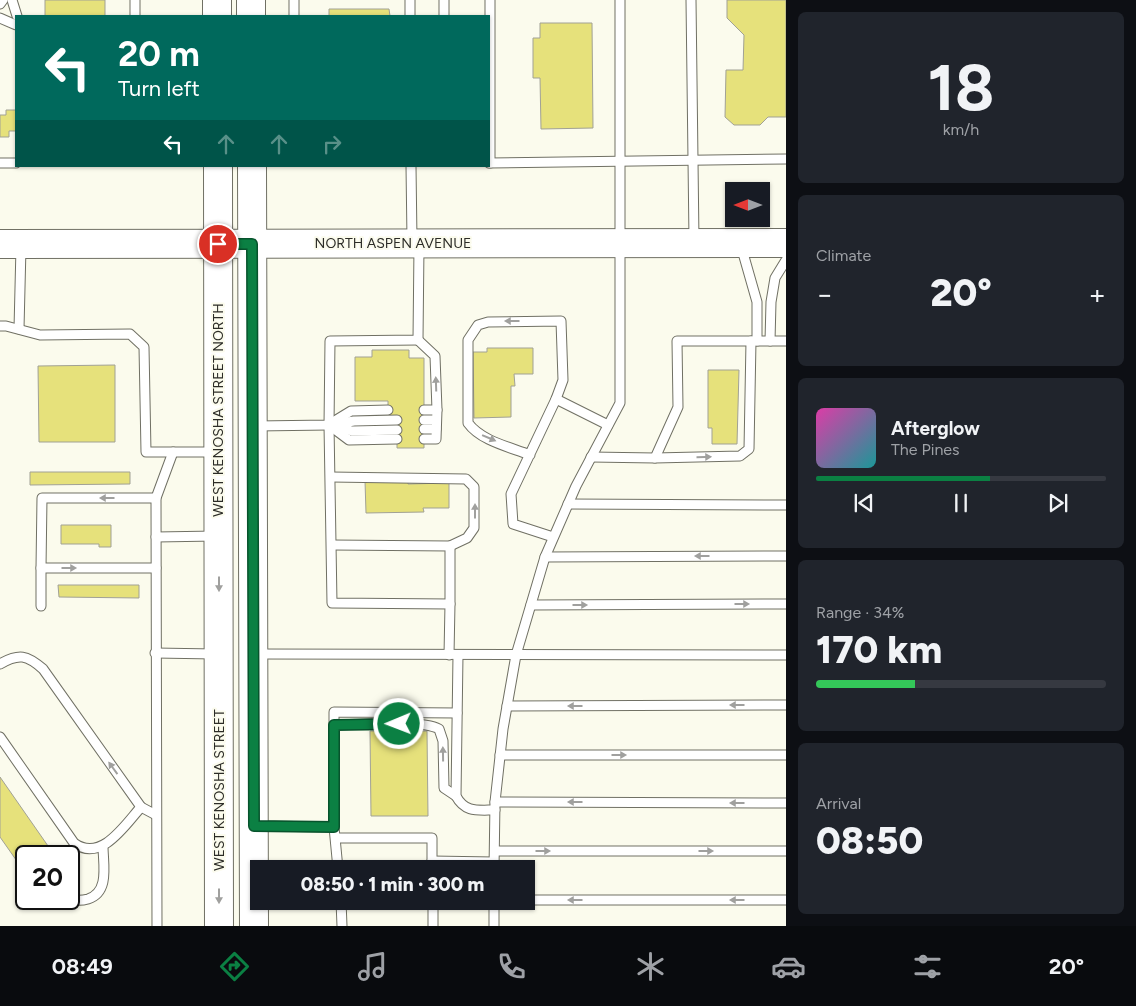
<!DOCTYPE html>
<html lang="en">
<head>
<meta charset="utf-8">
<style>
	:root { --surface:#171b24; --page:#20242c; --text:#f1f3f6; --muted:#9ea1a6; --line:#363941; --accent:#0b8043 }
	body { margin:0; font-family:Figtree,sans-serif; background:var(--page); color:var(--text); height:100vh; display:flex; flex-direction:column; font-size:19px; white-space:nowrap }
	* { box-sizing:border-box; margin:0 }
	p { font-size:16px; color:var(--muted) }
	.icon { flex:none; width:28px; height:28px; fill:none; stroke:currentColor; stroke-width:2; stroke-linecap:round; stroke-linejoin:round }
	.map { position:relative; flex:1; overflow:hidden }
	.drawer { display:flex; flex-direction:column; gap:12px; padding:12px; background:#0d0f14; width:350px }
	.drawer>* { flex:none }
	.banner { position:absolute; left:15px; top:15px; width:475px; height:152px; border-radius:0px; box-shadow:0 1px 4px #0004; background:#00695c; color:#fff; overflow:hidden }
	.needle { width:32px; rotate:270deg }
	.tools { position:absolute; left:725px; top:182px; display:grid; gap:10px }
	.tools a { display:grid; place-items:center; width:45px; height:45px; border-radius:0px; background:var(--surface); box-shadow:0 1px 4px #0004; font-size:25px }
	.speed { position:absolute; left:15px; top:845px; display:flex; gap:10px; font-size:25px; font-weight:700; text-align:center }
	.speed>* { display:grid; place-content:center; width:65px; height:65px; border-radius:50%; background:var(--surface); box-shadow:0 1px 4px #0004; line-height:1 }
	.speed .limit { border:2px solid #111; border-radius:8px; background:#fff; color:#111 }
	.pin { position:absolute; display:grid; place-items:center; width:42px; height:42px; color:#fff; margin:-21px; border:2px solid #fff; border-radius:50%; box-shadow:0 1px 5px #0007 }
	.me { position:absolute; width:55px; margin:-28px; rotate:269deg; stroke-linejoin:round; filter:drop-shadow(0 0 4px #0008) }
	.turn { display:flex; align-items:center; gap:18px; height:105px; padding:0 20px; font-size:22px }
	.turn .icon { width:65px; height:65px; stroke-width:2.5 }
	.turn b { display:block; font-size:35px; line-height:42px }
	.lanes { display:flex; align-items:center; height:48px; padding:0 20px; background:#0003; justify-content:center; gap:25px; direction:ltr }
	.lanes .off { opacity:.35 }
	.big { font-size:38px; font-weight:800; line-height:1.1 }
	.drawer .widget { flex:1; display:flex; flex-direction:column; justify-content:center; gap:8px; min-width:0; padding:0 18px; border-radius:8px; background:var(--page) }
	.drawer .dial { align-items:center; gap:0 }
	.dial b { font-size:65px; line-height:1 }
	.song { display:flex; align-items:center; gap:15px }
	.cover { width:60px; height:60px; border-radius:8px; background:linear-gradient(135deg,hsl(320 70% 55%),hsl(180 70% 35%)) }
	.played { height:5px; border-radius:2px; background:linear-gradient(90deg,var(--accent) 60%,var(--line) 60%) }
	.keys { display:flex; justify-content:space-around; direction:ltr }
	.heat { display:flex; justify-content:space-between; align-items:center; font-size:28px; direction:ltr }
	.charge { height:8px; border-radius:4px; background:linear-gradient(90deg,#34c759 34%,var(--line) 0) }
	.trip { position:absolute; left:250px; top:860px; width:285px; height:50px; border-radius:0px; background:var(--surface); box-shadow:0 1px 4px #0004; font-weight:800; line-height:50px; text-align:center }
	.menu { display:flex; height:80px; justify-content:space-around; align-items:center; background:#090b0e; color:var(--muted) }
	.menu .icon { width:35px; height:35px }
	.menu .active { color:var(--accent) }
	.menu b { font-size:22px; color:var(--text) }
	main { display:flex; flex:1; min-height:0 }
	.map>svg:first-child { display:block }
	.building { fill:#e6e17b; stroke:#a1a195 }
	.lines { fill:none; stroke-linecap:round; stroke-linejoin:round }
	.lane-casing { stroke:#707064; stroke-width:11 }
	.primary-casing { stroke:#707064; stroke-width:30 }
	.lane { stroke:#fff; stroke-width:9 }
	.primary { stroke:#fff; stroke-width:28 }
	.oneway { fill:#a0a09e }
	.route-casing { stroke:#07532c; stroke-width:12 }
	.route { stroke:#0b8043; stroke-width:9 }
	.labels { text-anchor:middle; stroke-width:4; stroke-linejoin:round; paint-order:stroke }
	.street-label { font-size:14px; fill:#2c2c27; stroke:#fbfbed }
</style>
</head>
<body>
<main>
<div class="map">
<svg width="786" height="926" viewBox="0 0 786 926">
	<rect width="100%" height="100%" fill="#fbfbed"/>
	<g class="building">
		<rect x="45" y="0" width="60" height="16"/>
		<path d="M727,0H786V117H768L760,125H734L725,117L726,70H743L744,35L727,18Z"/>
		<path d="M329,9H389L390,16H329Z"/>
		<path d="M540,23H592L593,128L541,129L540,78H533V38H540Z"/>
		<path d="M6,110H16V131H9V137H0V115H6Z"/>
		<path d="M487,348H533V374H514L515,386H511V417L474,418L473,352H487Z"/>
		<path d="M372,350H409V358H424V448H397V420H388V401H355V357H372Z"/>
		<path d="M115,365V442H39L38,366Z"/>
		<path d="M708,370H739L737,444H712V428H708Z"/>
		<path d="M30,472H130V484L30,485Z"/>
		<path d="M365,481H408V484L449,483V508H423L424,512L366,513Z"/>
		<path d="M61,525H111V547H99V544H61Z"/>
		<path d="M58,585H139V598L59,597Z"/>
		<path d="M370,731H427L428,816H371Z"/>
		<path d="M0,777L55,856H26V874L0,837Z"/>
	</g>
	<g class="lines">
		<g class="lane-casing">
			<g id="lane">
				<path d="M12,0L17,16"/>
				<path d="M135,0V16"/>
				<path d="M410,0V16"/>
				<path d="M444,0V16"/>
				<path d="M691,0L694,240"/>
				<path d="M0,4L3,0"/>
				<path d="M294,16V0"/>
				<path d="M0,18L16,25"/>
				<path d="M0,163H16"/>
				<path d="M489,163L786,159"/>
				<path d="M490,163V0"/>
				<path d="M411,166L412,240"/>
				<path d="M419,246L418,340L330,341L329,425L332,603L450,604L449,655"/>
				<path d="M741,246L757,302V341"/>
				<path d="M0,326H6L40,335L130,334L144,347L146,452H215"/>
				<path d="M19,329L21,247"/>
				<path d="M418,340L435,356L437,410L436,439H424"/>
				<path d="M770,341L771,302L775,278L786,260"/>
				<path d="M556,399L608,425"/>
				<path d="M424,410H437"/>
				<path d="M424,420H436"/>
				<path d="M333,422L351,411L388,410"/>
				<path d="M329,425L349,440L397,439"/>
				<path d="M256,426L329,425L354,421L397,420"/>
				<path d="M334,426L352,431L397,430"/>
				<path d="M424,429H436"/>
				<path d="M530,455C510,447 481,441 468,423V340L478,325L488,322L561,321L563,380L556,399L511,494L513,524L553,537"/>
				<path d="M591,457L655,458L678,407L677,341H786"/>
				<path d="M655,458L740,456L749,449L751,341"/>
				<path d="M331,477L466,479L474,487V528L467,538L450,546"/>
				<path d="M156,498H42L41,568H156"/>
				<path d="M568,504L786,505"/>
				<path d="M156,537L216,536"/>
				<path d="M332,545L450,546V604"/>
				<path d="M545,557L786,556"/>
				<path d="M531,605L786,604"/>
				<path d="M41,606V568"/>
				<path d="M155,653L215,654"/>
				<path d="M256,654L786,655"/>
				<path d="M458,655L456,796C465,813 478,810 495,810"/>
				<path d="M0,664C19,653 27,655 43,669L141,807"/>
				<path d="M507,706L786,705"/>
				<path d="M334,725C359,725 420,719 439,729L443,741L444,788L456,796"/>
				<path d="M0,737L74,843C101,863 125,825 141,807L156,815"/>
				<path d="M500,755H786"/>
				<path d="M495,802L786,803"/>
				<path d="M256,826L334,827L338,869"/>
				<path d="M334,827V712L457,713"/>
				<path d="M336,838H432V869"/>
				<path d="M495,851H786"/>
				<path d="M432,861L494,862"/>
				<path d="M494,869L495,802L503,729L516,655L545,557L576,486L620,403V0"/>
				<path d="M69,898C75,901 81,901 88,899C110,892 103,864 103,846"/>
				<path d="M526,900H786"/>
				<path d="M341,901L342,926"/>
				<path d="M433,901V926"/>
				<path d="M494,901V926"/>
				<path d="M157,926L156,498L173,452"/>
			</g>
		</g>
		<g class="primary-casing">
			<g id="primary">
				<path d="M217,0V16"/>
				<path d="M251,0V16"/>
				<path d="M218,166L219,926"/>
				<path d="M252,166L254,926"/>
				<path d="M0,244L786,243"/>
			</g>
		</g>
		<use href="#lane" class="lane"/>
		<use href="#primary" class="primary"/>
	</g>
	<defs><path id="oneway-solid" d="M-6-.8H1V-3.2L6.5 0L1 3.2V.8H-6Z" transform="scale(1.25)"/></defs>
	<g class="oneway">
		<use href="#oneway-solid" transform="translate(512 321) rotate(180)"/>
		<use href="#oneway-solid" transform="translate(436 384) rotate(-92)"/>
		<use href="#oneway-solid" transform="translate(489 438) rotate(23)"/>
		<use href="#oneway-solid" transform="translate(704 457) rotate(-1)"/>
		<use href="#oneway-solid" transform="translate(107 498) rotate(180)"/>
		<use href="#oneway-solid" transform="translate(475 511) rotate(-90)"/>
		<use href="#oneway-solid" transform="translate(702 556) rotate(180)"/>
		<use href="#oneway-solid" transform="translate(69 568)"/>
		<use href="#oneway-solid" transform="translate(219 584) rotate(90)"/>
		<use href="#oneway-solid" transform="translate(742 604)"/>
		<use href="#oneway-solid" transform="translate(580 605)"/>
		<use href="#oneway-solid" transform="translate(737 705) rotate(180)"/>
		<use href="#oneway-solid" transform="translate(575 706) rotate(180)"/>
		<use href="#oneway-solid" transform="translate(443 754) rotate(-91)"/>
		<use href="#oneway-solid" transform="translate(619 755)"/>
		<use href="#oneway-solid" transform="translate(113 768) rotate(-126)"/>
		<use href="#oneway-solid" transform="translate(575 802) rotate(-180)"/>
		<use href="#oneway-solid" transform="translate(737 803) rotate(-180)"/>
		<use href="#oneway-solid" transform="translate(543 851)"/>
		<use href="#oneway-solid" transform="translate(706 851)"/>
		<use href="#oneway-solid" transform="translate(219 896) rotate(90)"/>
		<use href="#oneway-solid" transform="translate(575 900) rotate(-180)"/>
		<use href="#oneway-solid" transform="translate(737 900) rotate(-180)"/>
	</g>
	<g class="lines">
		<g class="route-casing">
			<path id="route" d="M218,244H252L254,826L334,827V725L399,724"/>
		</g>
		<use href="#route" class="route"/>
	</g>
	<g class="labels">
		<g class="street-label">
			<text x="393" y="248">NORTH ASPEN AVENUE</text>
			<text transform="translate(218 410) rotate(-90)" y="5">WEST KENOSHA STREET NORTH</text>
			<text transform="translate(219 790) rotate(-90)" y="5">WEST KENOSHA STREET</text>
		</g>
	</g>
</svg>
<div class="tools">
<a><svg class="needle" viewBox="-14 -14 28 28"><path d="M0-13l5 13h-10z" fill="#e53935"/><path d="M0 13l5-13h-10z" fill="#9ea1a6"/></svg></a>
</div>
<div class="speed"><div class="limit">20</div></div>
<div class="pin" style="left:218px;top:244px;background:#d93025"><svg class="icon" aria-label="arrive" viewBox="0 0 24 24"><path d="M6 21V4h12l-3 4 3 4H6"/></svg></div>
<svg class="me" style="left:399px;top:724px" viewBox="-20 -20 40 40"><circle r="17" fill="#0b8043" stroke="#fff" stroke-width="3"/><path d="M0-11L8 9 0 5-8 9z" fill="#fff"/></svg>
<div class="trip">08:50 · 1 min · 300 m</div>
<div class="banner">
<div class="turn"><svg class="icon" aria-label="left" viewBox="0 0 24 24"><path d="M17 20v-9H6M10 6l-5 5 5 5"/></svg><div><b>20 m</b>Turn left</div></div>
<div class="lanes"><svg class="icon" aria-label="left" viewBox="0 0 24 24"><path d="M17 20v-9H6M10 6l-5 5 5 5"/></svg><svg class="icon off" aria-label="ahead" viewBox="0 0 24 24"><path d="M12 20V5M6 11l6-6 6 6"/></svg><svg class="icon off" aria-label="ahead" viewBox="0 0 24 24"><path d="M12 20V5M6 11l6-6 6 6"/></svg><svg class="icon off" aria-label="right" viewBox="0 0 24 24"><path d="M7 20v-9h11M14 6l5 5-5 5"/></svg></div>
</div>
</div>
<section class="drawer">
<div class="widget dial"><b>18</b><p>km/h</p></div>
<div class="widget"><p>Climate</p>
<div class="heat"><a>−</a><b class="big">20°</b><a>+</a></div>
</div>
<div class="widget">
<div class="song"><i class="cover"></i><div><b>Afterglow</b><p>The Pines</p></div></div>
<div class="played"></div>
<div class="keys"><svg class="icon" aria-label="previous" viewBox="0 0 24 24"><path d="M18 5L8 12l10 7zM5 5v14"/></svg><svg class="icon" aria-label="pause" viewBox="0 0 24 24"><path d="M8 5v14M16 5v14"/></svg><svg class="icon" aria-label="next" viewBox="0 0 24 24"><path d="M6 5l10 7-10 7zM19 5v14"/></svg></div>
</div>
<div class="widget"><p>Range · 34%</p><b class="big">170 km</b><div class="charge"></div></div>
<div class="widget"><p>Arrival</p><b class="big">08:50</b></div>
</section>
</main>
<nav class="menu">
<b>08:49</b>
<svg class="icon active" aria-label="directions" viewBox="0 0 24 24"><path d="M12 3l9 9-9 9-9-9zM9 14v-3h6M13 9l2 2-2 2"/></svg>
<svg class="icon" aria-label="music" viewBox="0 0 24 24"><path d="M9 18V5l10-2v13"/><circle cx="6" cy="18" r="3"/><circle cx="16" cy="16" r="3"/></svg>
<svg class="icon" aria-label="phone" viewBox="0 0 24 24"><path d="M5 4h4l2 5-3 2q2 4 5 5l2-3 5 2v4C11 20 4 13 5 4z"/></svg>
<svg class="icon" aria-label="climate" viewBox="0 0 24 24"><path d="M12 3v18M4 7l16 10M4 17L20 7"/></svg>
<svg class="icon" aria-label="car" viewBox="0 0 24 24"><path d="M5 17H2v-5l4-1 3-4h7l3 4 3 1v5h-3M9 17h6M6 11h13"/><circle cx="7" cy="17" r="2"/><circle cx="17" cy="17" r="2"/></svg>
<svg class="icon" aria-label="filters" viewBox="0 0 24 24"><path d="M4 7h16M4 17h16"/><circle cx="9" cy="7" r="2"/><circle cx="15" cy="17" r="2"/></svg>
<b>20°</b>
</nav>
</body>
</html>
